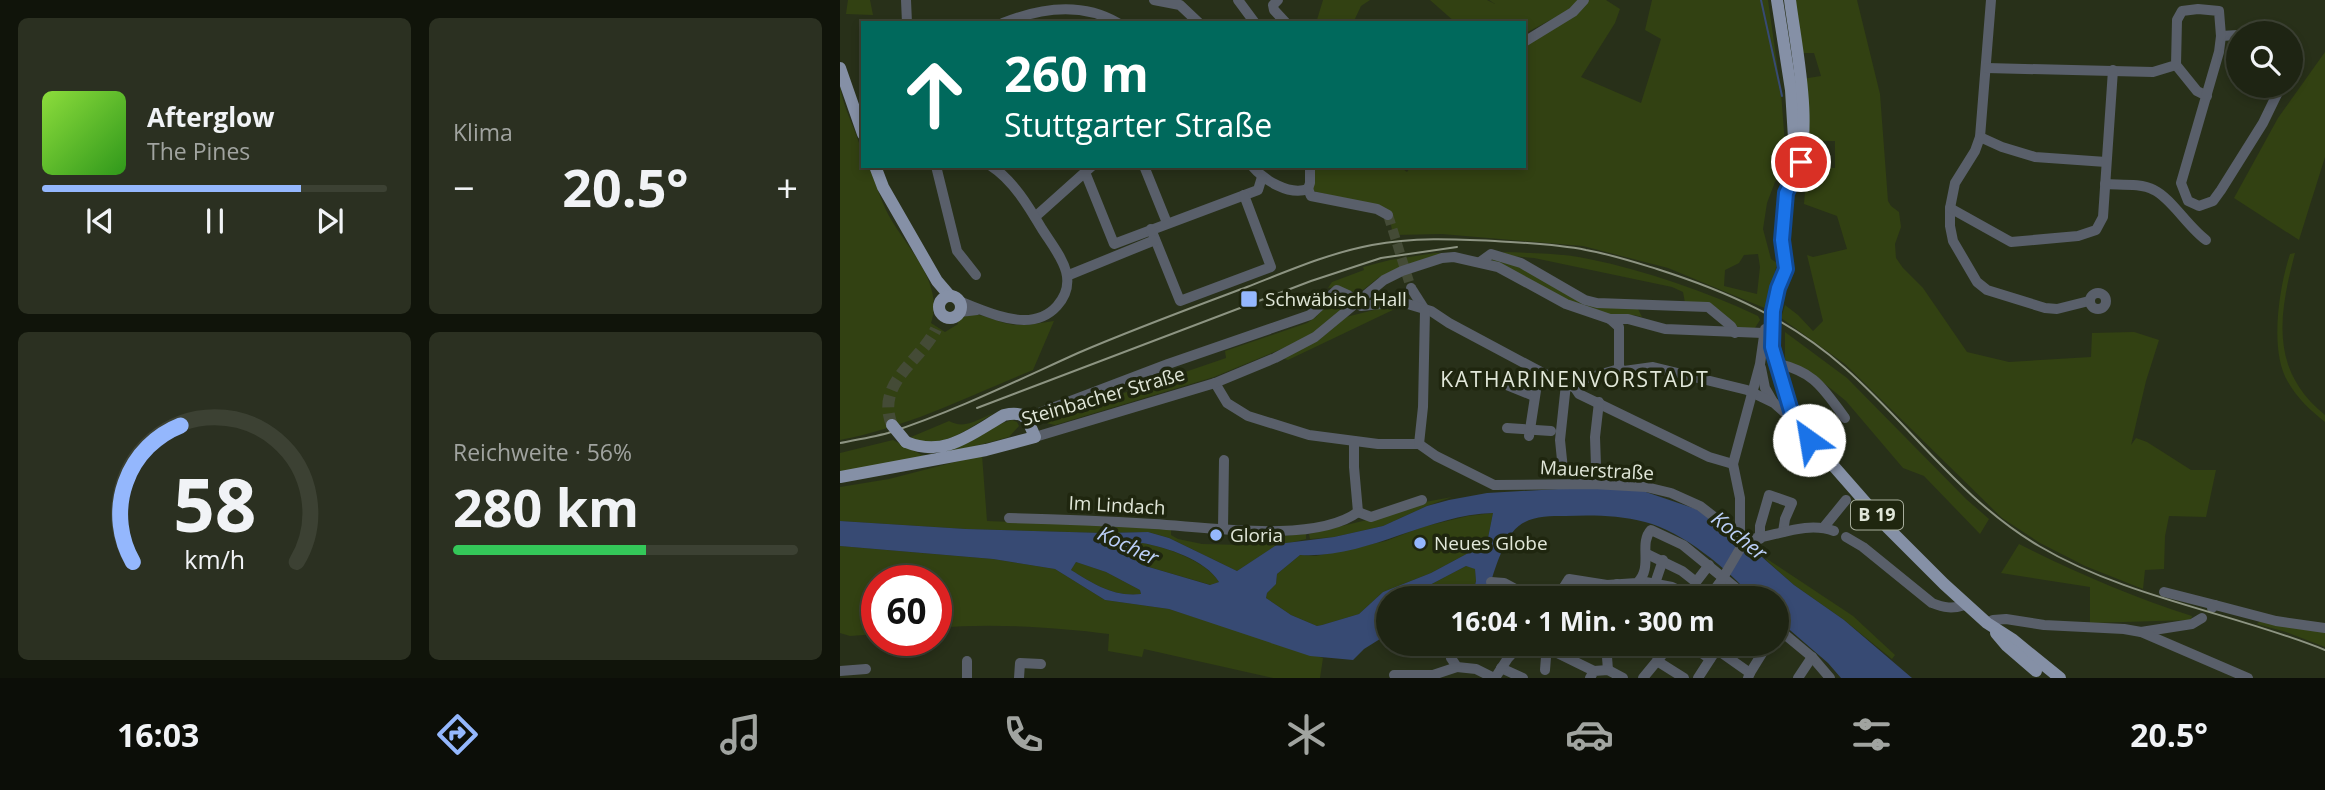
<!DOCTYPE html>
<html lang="de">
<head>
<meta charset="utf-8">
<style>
	:root { --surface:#1e2413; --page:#2b3021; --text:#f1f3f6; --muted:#a1a4a0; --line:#3c4133; --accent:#94b7fd }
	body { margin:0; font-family:"Open Sans",sans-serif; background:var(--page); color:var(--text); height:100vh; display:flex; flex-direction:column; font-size:26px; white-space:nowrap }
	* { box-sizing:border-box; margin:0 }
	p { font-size:23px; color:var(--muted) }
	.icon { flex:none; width:38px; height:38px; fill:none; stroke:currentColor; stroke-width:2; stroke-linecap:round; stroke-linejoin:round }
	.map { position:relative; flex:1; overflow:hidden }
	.panel { display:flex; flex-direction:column; gap:18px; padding:18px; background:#10140a; width:840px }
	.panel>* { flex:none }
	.hud { position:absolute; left:21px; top:21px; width:665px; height:147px; border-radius:0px; box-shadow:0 4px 10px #0003,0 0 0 2px var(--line); background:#00695c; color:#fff; overflow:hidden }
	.fabs { position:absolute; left:1386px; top:21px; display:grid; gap:14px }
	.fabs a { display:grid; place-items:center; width:77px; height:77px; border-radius:50%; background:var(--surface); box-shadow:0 4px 10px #0003,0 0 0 2px var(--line); font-size:35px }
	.speed { position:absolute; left:21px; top:565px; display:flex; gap:14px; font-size:35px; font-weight:700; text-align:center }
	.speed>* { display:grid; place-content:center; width:91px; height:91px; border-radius:50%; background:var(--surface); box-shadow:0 4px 10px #0003,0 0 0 2px var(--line); line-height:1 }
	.speed .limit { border:10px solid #d22; background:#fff; color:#111 }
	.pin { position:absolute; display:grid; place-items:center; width:60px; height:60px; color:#fff; margin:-30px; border:4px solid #fff; border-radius:50%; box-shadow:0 2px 7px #0007 }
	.me { position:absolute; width:77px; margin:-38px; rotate:328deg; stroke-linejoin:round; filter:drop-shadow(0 0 5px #0008) }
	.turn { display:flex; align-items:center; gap:24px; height:147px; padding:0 28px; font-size:32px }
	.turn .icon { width:91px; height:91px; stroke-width:2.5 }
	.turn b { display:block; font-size:49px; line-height:60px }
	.big { font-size:52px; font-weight:700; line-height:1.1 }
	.panel .tile { flex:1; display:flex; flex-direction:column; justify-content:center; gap:10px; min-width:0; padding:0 24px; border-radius:10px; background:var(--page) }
	.panel .dial { align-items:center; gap:0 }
	.dial svg { height:182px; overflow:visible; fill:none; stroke:var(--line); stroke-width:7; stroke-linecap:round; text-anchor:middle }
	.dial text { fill:var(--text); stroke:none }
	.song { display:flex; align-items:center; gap:21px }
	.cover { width:84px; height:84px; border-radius:10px; background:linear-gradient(135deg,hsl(90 70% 55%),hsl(110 70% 35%)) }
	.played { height:7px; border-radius:4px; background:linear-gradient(90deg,var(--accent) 75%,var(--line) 75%) }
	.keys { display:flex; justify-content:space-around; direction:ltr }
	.heat { display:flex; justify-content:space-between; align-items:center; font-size:38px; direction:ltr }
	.charge { height:10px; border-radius:5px; background:linear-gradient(90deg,#34c759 56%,var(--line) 0) }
	.panel .tiles { flex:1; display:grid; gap:18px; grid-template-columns:repeat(2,1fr) }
	.trip { position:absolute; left:536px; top:586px; width:413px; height:70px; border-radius:35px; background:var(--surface); box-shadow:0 4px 10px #0003,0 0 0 2px var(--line); font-weight:700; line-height:70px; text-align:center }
	.menu { display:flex; height:112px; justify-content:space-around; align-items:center; background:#0c0e08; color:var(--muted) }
	.menu .icon { width:49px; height:49px }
	.menu .on { color:var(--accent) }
	.menu b { font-size:32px; color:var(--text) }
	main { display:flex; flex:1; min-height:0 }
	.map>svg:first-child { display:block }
	.green { fill:#324112; fill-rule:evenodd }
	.water { fill:#374a73; fill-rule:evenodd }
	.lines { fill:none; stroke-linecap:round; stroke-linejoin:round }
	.stream { stroke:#374a73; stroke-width:2 }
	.minor-tunnel { stroke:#444b36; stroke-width:10; stroke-dasharray:10 5; stroke-linecap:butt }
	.major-tunnel { stroke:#444b36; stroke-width:12; stroke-dasharray:12 6; stroke-linecap:butt }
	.minor { stroke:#595f6a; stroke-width:10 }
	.major { stroke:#8590a6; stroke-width:12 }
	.rail { stroke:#8d9482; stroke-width:2 }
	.minor-bridge { stroke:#595f6a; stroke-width:10 }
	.major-bridge { stroke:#8590a6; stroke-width:12 }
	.route-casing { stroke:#114b97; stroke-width:18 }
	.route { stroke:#1a73e8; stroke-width:12 }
	.poi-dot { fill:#94b7fd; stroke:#1f260f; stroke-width:2.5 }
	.labels { text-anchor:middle; stroke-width:7; stroke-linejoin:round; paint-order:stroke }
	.shield { fill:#1f260f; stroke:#a7ad9c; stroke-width:2 }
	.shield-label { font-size:18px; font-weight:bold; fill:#e1e7d9 }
	.poi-label { font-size:19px; fill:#e1e7d9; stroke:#1f260f; text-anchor:start }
	.street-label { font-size:19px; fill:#e1e7d9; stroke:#1f260f }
	.neighbourhood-label { font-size:21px; letter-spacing:2px; fill:#e1e7d9; stroke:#1f260f }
	.water-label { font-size:21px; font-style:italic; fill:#bbcff8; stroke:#1f260f }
</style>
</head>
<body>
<main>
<section class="panel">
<div class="tiles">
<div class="tile">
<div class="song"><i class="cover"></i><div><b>Afterglow</b><p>The Pines</p></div></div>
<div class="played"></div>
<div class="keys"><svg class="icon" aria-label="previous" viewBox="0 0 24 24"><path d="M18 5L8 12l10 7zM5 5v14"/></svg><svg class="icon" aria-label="pause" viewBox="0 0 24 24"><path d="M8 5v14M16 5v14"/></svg><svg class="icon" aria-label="next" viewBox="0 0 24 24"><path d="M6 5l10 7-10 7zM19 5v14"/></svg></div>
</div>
<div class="tile"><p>Klima</p>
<div class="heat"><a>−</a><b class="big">20.5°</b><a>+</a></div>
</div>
<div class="tile dial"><svg viewBox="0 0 100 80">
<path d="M14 69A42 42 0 1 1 86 69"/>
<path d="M14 69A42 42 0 0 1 35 9" stroke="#94b7fd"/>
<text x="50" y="56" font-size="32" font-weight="700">58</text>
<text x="50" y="72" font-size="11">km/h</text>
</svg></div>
<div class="tile"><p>Reichweite · 56%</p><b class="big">280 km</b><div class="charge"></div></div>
</div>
</section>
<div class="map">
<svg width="1485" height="678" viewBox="0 0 1485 678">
	<rect width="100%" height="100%" fill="#283019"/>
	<g class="green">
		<path d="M8,0H30L33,15L6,14Z"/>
		<path d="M483,0H530L521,6L513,23H476Z"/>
		<path d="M590,0H647L655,4L649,0H739L731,9L684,34V23H616Z"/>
		<path d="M749,0H766L780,9L775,23L741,77L801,103L821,39L805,30L812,0H928L941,92L945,145L940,176L935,182L927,203L923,229L931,259L937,263L927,309L828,268L743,246L602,234L553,235L549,215L536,206L473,191V166H559L567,172L571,166H684V44ZM918,254L920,267L917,294L884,286L885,270L899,263L904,255Z"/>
		<path d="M953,0H1017L1040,94L1048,201L1051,206L1059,212L1061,227L1055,244L1056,258L1063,268L1083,288L1127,352L1169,362L1251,357L1252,333L1294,332L1319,340L1306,381L1291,445L1296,438L1307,442L1351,470H1376L1366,517L1329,516L1325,536L1324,569L1305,570L1303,589L1245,566L1200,543L1162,518L1005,364L941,318L945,305L958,315L973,331L983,321L967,255L973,257L1007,249L997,216L964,204L967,166L995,168V141H968L962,79L981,76L974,53H959Z"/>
		<path d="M1485,52V157L1459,240L1394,198L1438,118Z"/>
		<path d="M0,86C4,115 23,138 23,166H29C36,184 42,205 52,221C70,251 104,285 91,323L105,332L118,324L117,321C135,307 150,320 169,324C184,327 199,323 214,321L193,370C126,397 71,426 0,440Z"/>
		<path d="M663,252C692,253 721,253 749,259C807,271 865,291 918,316L920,320L913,331L897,332L885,317L845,303L843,292L832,287L694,258L671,256Z"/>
		<path d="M595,253H622C594,258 564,265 538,278C532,282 526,289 520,291C513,294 499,286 488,288L492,282L524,270L523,267L550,260Z"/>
		<path d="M1455,253C1439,314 1429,370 1485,415V422C1471,411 1457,398 1448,382C1429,351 1439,287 1450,254Z"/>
		<path d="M651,255L695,272L737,299L798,309L802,317L794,315L767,316L746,310L648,258Z"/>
		<path d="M494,297L504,298L506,302L504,307L472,334L439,350L374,377L215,425L202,422V417L219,415L273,394L275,396L386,358L385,351L467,323L476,317Z"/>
		<path d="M542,308H557L448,360L442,358L479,340L506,317Z"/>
		<path d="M945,332L1007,378L1126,499L1149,519L1140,534L1084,476L1063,468L1006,401L985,384L945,360Z"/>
		<path d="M154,413C132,426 97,454 71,437L109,421C125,430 138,419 154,413Z"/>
		<path d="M172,420L177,422L179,426L169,437L98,456L0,472V453L53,440L82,455H96L163,423Z"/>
		<path d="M142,455L147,521L331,528V535L338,539L362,544L402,545L423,543L432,537L466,534V539L436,546L397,571L329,538L308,532L264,533L126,529L0,521V487L49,479Z"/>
		<path d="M612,497L587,506L543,526L494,537L470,539L469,534L535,518L585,502Z"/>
		<path d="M653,513L647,543L591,573L543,592L519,614L482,625L477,626L451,615L426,598L427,593L436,584L437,574L460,555L476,556L546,541L582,527L628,516Z"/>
		<path d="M302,543C326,547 366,561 379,582L371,585L302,565L280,550Z"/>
		<path d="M1179,544C1235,572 1292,597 1352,616L1351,620L1250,623V587L1161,573Z"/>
		<path d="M0,546L153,559L215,569L265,600L329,609L483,658L480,678H433L304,649L302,657L268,651L269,634C214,627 151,623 96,628V581H37V634L10,636L0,633Z"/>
		<path d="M927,559L1013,616L1055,655L1052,659L1004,620L954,585L926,560Z"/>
		<path d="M236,562L266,572L300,590L301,594C273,597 254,584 231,570Z"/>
		<path d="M626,566L635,568L636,581L632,598H565Z"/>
		<path d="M1421,620L1485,631V647L1446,632L1417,624Z"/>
	</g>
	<path class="water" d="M736,488L800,490L856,509L914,550L954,585L1004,620L1072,678H1001L988,663L936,618V598H913C889,570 842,531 805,522C778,515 752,515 725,516C706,516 684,516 672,533C660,550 651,579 647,598H632L636,581L635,569L626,566L565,598H548V634L524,649L513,660L470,656L329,609L265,600L215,569L153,559L0,546V521L126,529L264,533L308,532L329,538L397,571L438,544L494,537L543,526L587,506L609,500L647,493ZM653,513L647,543L591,573L543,592L519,614L482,625L477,626L451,615L426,598L427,593L436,584L437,574L460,555C527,559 586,515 653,513ZM302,543C326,547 366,560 379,582L370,585L302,565L281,550ZM236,562L266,572L300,590L301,594C273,597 254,584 231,570Z"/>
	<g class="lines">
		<path class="stream" d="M921,0L942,96"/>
		<path class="minor-tunnel" d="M548,215L571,288"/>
		<path class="major-tunnel" d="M52,425C35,383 80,362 96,329"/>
		<g class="minor">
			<path d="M66,0L67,23"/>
			<path d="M314,0L340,5L359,23"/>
			<path d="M398,0L415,23"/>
			<path d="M438,0L433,5L434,10L446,23"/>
			<path d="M1151,0L1140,137L1135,151L1115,183L1110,208V226L1113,241L1137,282L1147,290L1205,308L1217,309L1249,301"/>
			<path d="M163,23C200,8 242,2 278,23"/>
			<path d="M1417,33H1424"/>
			<path d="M1381,36L1398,35"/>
			<path d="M684,42L733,12L744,0"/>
			<path d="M1336,65L1357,91L1367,96"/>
			<path d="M1147,68L1313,72L1336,65L1337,20L1342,11L1358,9L1379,11L1381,36L1379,52L1341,183L1348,201L1359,206L1373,201L1381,190L1423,123L1441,86"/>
			<path d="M1140,137L1162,147L1195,157L1266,162"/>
			<path d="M96,166L117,251L136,275"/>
			<path d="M304,166L327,223"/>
			<path d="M412,166C424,180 449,196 468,189"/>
			<path d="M245,172L274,244L418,190L422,177"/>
			<path d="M1265,184C1280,185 1301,183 1314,190C1331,198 1348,227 1366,240"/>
			<path d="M468,189L471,196L537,209L548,215"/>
			<path d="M468,189L470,183V166"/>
			<path d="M1110,208L1171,242L1238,236L1256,230L1263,217L1273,70"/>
			<path d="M195,217L252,166"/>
			<path d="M311,229L340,301L431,267L404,195"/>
			<path d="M640,262L651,254L681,263L745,300L757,303L868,307L891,326L895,333"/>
			<path d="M229,275L315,240"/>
			<path d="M571,288L585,310"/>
			<circle cx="1258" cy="301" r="8"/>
			<path d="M121,302C140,309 163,320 184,320C197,320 208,316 217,306C241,279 218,254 202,229C189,207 173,180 151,166"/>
			<path d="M120,312L137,310"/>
			<path d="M770,319L779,327V369"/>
			<path d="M935,363C975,372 982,387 1005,418"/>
			<path d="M921,368L925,388L933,402"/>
			<path d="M375,383L387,403L408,416L469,435L538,444H579L596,456L654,485L753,484L806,487L831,493L860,506L904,540"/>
			<path d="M667,385L694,396"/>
			<path d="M735,388L741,380L779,369L784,371L813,367L907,390L934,403L953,420"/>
			<path d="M186,418L328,364L470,315L497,290L508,295L521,306L561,302L591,311L609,323L699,371L735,388L739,394L869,457L893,464"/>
			<path d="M667,428L711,431"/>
			<path d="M689,436L699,371"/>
			<path d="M195,437L375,383L435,358L475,337L544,280L562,271L602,258L614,257L658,267L726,304L770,319H788L825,329L923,333"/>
			<path d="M514,441V467L518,512"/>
			<path d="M579,444L583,407L585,310"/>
			<path d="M756,466L755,437L759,402"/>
			<path d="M723,470L720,440L726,384"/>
			<path d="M518,512L531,517L582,500"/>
			<path d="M169,518C218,519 265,521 314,524C366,527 475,544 518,512"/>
			<path d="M984,527L1006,500"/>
			<path d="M383,529L384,460"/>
			<path d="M900,536V498L893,464L920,364L925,329"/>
			<path d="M1006,537L1023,547L1092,603C1104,608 1113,609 1125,605"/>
			<path d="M920,539V526L929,495L952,503L945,519L943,532"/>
			<path d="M904,540C933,538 965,520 994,531"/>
			<path d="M807,554L842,571L856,582L869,565"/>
			<path d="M800,581L832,587L847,594L849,598"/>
			<path d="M651,582L664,583L692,598"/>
			<path d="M777,584L783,593L794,598"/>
			<path d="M879,584L895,598"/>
			<path d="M1324,592L1375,605"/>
			<path d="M717,598L729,579L767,585L797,583C814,567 798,544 811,530L843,545L908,598"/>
			<path d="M767,598V585"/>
			<path d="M810,598L823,560"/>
			<path d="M868,598L881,581"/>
			<path d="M1372,608L1375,605L1436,621L1485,628"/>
			<path d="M1147,623L1153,620L1166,619L1204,625L1284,629L1301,632L1352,624L1362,618"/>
			<path d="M936,627L972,657L990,678"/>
			<path d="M1301,632L1408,678"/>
			<path d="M699,644L754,671"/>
			<path d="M766,644L768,670"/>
			<path d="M849,644L870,659"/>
			<path d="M609,647L611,658L617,667L636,669L654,678"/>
			<path d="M876,649L910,673L908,678"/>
			<path d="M817,661L844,678"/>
			<path d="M661,668L683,678"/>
			<path d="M705,670L706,657L712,644"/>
			<path d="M0,671L26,669"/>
			<path d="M910,673L926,647L922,644"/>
			<path d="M554,675H593L617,667"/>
			<path d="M127,678V661"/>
			<path d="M179,678L180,663L201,664"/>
			<path d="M655,678L668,658L681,644"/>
			<path d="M750,678L754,671L768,670L783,678"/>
			<path d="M803,678L831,644"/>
			<path d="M858,678L880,644"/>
			<path d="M958,678L972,657"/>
		</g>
		<g class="major">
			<path d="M937,0L951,90L954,138L953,153L944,206L943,249L946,269L938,288L933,311L932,347L954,421L1048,528L1104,584L1147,623L1172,639L1220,678"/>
			<path d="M950,0C956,48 975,134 954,177"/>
			<path d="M0,68L23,134"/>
			<path d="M35,166L43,187L97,281L109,295"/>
			<circle cx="110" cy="307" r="11"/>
			<path d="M0,477L146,450L195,437C187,419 186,410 164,415C131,434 105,458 66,442"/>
			<path d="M1156,633L1167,646L1196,671"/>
		</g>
		<g class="rail">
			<path d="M137,408L471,281L541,258L617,247"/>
			<path d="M0,443C16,440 33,437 48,433C113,412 176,381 238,353C294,329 351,308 407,287C448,271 489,253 532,245C573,237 614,239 655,241C685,243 716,244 746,250C770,254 794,262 817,269C886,291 950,319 1005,368C1071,426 1122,501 1199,546C1287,598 1391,612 1485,650"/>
		</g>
		<path class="minor-bridge" d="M881,581L904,542"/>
		<path class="major-bridge" d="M52,425L66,442"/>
	</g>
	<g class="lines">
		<g class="route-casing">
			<path id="route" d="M961,162L946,193L942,240L946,269L938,288L933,311L932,347L954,421L969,440"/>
		</g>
		<use href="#route" class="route"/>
	</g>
	<g class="poi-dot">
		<rect x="400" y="290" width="18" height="18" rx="3.5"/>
		<circle cx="376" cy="535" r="7"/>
		<circle cx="580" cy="543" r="7"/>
	</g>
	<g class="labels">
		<rect class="shield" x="1011" y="500.5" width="52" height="29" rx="5"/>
		<g class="shield-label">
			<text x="1037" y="521">B 19</text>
		</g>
		<g class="poi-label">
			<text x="425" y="306">Schwäbisch Hall</text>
			<text x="390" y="542">Gloria</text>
			<text x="594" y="550">Neues Globe</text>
		</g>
		<g class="street-label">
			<text transform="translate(263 396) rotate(-16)" y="7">Steinbacher Straße</text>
			<text transform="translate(757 470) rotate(3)" y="7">Mauerstraße</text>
			<text transform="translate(277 505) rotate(3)" y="7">Im Lindach</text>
		</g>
		<g class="neighbourhood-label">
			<text x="735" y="387">KATHARINENVORSTADT</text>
		</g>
		<g class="water-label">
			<text transform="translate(899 536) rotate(39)" y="7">Kocher</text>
			<text transform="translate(288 546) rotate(25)" y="7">Kocher</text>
		</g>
	</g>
</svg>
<div class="fabs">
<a><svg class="icon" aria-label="search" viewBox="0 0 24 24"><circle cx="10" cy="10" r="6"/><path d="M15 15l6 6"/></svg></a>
</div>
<div class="speed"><div class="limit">60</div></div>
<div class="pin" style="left:961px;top:162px;background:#d93025"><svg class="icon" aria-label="arrive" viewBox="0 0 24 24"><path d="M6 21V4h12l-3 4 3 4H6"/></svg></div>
<svg class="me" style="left:969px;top:440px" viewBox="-20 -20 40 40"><circle r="19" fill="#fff"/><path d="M0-13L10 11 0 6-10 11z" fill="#1a73e8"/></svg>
<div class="trip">16:04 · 1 Min. · 300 m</div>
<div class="hud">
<div class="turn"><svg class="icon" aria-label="ahead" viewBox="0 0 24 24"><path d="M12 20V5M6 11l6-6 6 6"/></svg><div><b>260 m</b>Stuttgarter Straße</div></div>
</div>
</div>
</main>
<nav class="menu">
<b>16:03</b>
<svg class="icon on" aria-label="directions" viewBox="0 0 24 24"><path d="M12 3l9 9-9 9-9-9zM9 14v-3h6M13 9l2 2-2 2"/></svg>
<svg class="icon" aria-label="music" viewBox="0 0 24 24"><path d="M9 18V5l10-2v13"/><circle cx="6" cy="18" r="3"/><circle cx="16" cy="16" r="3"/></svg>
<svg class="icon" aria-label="phone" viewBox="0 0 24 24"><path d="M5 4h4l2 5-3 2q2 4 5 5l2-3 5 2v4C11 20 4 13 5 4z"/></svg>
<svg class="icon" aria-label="climate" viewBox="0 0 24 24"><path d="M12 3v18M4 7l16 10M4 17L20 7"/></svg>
<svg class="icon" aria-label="car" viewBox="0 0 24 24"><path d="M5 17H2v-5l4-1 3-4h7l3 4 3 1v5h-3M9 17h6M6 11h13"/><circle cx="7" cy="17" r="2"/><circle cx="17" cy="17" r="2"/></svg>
<svg class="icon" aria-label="filters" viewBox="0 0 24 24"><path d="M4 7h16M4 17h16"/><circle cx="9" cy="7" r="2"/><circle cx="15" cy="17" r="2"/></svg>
<b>20.5°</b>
</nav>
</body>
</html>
